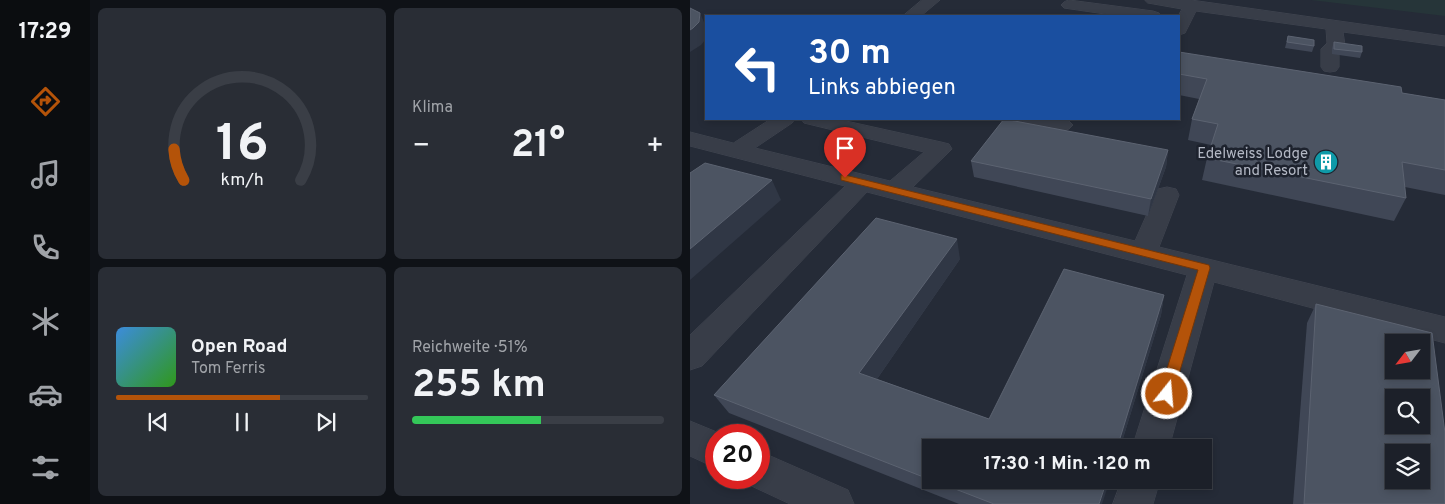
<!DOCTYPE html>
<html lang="de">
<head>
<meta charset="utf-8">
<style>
	:root { --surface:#1c2029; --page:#292d35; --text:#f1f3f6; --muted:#a0a3a8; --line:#3a3e46; --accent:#b45309 }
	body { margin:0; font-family:Overpass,sans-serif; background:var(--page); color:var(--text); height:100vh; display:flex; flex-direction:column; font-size:19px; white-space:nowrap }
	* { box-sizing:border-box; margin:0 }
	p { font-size:16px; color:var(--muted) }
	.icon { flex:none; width:28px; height:28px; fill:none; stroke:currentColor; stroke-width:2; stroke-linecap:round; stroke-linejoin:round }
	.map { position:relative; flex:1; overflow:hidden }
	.details { display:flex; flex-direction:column; gap:8px; padding:8px; background:#0f1217; width:600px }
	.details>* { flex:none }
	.guide { position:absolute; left:15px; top:15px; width:475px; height:105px; border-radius:0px; box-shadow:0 2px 8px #0003,0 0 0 1px var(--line); background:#1a4fa0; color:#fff; overflow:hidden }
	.needle { width:32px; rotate:239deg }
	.tools { position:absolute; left:695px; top:334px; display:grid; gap:10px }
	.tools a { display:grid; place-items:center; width:45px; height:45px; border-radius:0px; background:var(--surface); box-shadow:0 2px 8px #0003,0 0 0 1px var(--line); font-size:25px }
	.speed { position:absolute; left:15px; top:424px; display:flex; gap:10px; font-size:25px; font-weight:700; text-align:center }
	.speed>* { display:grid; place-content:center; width:65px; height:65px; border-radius:50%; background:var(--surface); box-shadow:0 2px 8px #0003,0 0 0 1px var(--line); line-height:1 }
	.speed .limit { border:8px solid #d22; background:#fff; color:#111 }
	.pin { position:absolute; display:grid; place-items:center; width:42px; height:42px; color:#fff; margin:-51px -21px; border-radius:50% 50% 50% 0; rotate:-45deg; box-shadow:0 0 5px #0007 }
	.pin .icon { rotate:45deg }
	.me { position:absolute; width:55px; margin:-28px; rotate:17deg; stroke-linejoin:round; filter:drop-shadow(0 0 4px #0008) }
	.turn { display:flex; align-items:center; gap:18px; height:105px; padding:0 20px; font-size:22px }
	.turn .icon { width:65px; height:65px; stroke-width:2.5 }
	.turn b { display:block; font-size:35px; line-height:42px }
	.big { font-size:38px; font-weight:700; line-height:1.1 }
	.details .widget { flex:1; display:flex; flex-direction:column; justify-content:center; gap:8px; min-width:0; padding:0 18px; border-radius:8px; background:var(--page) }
	.details .dial { align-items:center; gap:0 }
	.dial svg { height:130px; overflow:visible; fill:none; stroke:var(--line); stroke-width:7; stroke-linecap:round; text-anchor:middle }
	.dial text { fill:var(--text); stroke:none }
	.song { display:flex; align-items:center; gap:15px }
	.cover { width:60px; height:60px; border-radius:8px; background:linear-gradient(135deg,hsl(210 70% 55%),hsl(110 70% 35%)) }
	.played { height:5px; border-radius:2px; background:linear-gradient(90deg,var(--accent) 65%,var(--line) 65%) }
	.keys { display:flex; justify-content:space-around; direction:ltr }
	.heat { display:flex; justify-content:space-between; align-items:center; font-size:28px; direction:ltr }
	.charge { height:8px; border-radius:4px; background:linear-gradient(90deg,#34c759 51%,var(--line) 0) }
	.details .tiles { flex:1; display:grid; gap:8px; grid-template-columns:repeat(2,1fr) }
	.trip { position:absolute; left:232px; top:439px; width:290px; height:50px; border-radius:0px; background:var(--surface); box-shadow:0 2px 8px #0003,0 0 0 1px var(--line); font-weight:700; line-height:50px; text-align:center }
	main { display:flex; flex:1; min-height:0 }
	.dock { display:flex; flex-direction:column; width:90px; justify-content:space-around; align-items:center; background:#0b0d10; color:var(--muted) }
	.dock .icon { width:35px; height:35px }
	.dock .on { color:var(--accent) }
	.dock b { font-size:22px; color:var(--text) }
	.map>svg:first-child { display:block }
	.green { fill:#263539 }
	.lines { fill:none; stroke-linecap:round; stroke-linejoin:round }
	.minor-casing { stroke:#414651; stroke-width:1 }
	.minor { fill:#383d48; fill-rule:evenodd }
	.wall { fill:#404756 }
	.shaded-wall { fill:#303745 }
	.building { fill:#4c5462; stroke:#5c6371; fill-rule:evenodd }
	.route { fill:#b45309; stroke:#753606 }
	.labels { text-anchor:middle; stroke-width:5; stroke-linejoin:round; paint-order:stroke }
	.poi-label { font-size:15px; fill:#b3b8c4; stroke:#1d222d; text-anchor:end }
</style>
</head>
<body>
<main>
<nav class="dock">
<b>17:29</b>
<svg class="icon on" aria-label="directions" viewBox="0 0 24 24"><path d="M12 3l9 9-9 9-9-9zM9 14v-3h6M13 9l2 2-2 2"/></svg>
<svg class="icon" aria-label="music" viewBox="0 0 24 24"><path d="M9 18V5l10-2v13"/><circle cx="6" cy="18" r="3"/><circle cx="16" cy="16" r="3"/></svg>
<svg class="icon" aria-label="phone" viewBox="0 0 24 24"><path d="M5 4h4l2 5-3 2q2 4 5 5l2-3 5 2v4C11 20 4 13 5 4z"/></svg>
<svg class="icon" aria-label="climate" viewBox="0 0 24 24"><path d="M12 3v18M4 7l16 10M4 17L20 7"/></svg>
<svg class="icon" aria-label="car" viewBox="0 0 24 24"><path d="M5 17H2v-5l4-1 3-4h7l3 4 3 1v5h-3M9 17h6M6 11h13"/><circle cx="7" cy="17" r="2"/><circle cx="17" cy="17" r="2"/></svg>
<svg class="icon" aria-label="filters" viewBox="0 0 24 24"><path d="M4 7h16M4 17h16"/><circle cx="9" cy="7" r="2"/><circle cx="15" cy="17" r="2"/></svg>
</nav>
<section class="details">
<div class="tiles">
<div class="widget dial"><svg viewBox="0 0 100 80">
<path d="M14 69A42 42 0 1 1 86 69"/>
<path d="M14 69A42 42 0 0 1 8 50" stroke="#b45309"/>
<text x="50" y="56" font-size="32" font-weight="700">16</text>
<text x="50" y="72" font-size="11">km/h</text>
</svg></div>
<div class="widget"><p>Klima</p>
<div class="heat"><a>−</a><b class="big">21°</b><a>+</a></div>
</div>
<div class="widget">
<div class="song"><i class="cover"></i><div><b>Open Road</b><p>Tom Ferris</p></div></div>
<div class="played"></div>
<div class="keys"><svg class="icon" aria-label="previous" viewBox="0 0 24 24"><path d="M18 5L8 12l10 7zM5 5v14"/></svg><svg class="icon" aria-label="pause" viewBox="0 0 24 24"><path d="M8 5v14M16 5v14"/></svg><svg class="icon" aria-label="next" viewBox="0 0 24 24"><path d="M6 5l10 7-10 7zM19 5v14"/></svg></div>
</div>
<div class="widget"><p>Reichweite · 51%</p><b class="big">255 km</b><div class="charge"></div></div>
</div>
</section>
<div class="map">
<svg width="755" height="504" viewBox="0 0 755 504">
	<rect width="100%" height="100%" fill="#252b37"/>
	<path class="green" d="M621,0H755V16Z"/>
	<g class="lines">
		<g class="minor-casing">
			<g id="minor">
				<path d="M232,0H250L231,16H213Z"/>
				<path d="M379,0L463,11L469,13L471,16H429L374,8L371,5L374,2Z"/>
				<path d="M455,0H501L755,36V46L653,32L655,45L649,51V67L646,71L640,72L634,71L631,67V49L637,43L636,29L506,11L495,33L489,35L488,16L492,9L458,3Z"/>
				<path d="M81,119H105L102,123L65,148L200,181L234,152L114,123L111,119H147L251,142L259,144L262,149L223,187L445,241L468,189L477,187L486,189L489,195L469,247L755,317V343L524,282L479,448H442L497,275L177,192L12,366L0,370V335L155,186L0,146V132L43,143Z"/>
				<path d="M324,119H372L379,121L383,125L379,129L372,131L327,123Z"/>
				<path d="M0,421L34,435H26V468L0,456Z"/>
				<path d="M69,451L158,490L164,504H100L55,483L53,478H69Z"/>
				<path d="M432,480H470L463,504H423Z"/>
			</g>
		</g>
		<use href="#minor" class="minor"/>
	</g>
	<g class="wall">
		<path d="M598,36L624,46L622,52L595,48Z"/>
		<path d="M644,42L672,52L670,58L642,54V48Z"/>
		<path d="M489,52L712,93L755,100V195L715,187L716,198L704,221L512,180L517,158L521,145L498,140L502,119L509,99L489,95Z"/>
		<path d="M478,150L476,167L458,216L284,177L281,161Z"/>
		<path d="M270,259L187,379L299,419L474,295L471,315L430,448H241L412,504H269L39,413L24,395Z"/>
		<path d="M626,304L755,504H603L617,323Z"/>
	</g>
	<g class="shaded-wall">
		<path d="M10,13L16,27V39L11,45L0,52V30Z"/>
		<path d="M478,150L476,167L458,216L461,199Z"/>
		<path d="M82,180L91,200L0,280V249Z"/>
		<path d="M267,239L270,259L178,392L169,373Z"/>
		<path d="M474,295L471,315L430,448H427Z"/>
		<path d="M417,480H420L412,504H409Z"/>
	</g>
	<g class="building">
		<path d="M0,8L10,13L9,22L3,28L0,30Z"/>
		<path d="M598,36L624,40V46L597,42Z"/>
		<path d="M644,42L672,46V52L644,49Z"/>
		<path d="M489,52L711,87L712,93L755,100V170L712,162L716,198L517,158L528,124L502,119L517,79L489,74Z"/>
		<path d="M314,119L478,150L461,199L281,161Z"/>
		<path d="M15,163L82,180L0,249V173Z"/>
		<path d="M186,218L267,239L169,373L299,419L374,269L474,295L427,448H241V480L24,395Z"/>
		<path d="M626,304L742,333L755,433V504H614ZM704,342H731V370H704ZM704,398H731V425H704ZM704,452H731V480H704Z"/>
		<path d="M242,480H417L409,504H304Z"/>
	</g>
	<path class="route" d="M151,175H155L519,265L520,268L482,398L477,400L472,398L469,394L508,270L151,180Z"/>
	<defs>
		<g id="building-disc" transform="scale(1.25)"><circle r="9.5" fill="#0f9aa8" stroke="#1d222d"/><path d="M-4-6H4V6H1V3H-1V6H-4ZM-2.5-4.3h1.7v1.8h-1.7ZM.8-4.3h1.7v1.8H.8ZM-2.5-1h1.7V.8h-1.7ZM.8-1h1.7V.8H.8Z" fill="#fff"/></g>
	</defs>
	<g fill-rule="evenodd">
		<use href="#building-disc" x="636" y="162"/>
	</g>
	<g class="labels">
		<g class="poi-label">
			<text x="618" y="158">Edelweiss Lodge<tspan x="618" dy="17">and Resort</tspan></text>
		</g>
	</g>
</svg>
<div class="tools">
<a><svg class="needle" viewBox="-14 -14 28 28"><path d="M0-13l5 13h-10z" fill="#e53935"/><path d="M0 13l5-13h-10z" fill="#a0a3a8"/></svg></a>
<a><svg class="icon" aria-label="search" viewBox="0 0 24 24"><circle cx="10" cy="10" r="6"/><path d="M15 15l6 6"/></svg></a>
<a><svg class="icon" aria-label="layers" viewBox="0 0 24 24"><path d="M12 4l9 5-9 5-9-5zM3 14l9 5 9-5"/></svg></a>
</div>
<div class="speed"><div class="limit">20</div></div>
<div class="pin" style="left:155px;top:178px;background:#d93025"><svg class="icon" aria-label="arrive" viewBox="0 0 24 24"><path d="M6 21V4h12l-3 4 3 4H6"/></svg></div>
<svg class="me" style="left:477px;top:394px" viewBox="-20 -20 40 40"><circle r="17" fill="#b45309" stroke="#fff" stroke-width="3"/><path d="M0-11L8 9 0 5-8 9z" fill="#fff"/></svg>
<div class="trip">17:30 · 1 Min. · 120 m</div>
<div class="guide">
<div class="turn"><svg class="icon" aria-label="left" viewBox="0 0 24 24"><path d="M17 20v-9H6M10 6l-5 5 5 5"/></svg><div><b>30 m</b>Links abbiegen</div></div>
</div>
</div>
</main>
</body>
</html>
